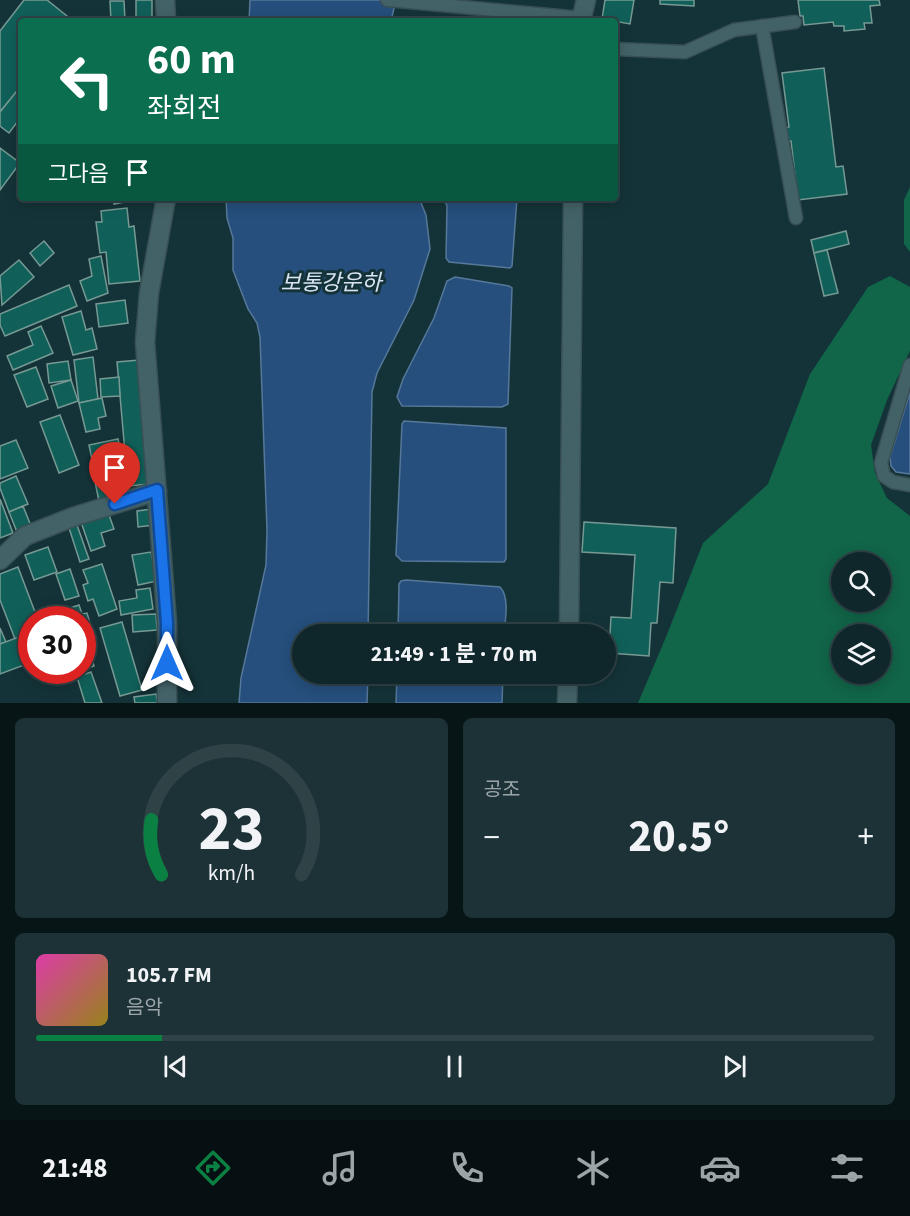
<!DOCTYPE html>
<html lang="ko">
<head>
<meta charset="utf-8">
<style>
	:root { --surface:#0f262a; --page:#1d3236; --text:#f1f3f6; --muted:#9ba5a8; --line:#2f4347; --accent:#0b8043 }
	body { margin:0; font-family:"Source Sans 3","Noto Sans KR",sans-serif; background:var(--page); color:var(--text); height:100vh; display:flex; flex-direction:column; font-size:22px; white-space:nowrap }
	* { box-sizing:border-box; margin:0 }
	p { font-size:20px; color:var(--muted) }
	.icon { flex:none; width:33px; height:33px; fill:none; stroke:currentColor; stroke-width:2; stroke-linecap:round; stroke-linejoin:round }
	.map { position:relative; height:703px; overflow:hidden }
	.sheet { display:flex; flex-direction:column; gap:15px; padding:15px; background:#081517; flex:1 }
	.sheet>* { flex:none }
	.hud { position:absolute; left:18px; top:18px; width:600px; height:183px; border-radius:6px; box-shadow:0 3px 15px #0003,0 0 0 2px var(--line); background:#0b6e4f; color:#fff; overflow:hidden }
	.controls { position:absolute; left:831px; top:552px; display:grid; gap:12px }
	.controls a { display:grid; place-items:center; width:60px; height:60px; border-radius:50%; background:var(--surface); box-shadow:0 3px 15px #0003,0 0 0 2px var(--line); font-size:30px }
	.speed { position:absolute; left:18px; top:606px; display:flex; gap:12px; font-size:30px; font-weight:700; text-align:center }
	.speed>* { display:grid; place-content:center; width:78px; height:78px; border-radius:50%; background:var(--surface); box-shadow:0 3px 15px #0003,0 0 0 2px var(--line); line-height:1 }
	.speed .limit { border:9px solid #d22; background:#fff; color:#111 }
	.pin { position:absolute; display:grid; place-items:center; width:51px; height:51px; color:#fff; margin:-62px -26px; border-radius:50% 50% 50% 0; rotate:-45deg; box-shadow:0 0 6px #0007 }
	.pin .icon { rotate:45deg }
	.me { position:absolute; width:66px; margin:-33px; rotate:0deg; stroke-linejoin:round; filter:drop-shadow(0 0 4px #0008) }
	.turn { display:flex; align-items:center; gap:21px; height:126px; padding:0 30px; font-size:27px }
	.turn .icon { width:78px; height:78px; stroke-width:2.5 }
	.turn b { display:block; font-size:42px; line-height:51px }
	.then { display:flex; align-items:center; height:57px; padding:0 30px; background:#0003; gap:12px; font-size:22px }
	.big { font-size:45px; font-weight:700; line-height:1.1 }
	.sheet .card { flex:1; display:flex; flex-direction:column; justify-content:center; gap:9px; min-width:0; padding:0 21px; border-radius:9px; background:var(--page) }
	.sheet .dial { align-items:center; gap:0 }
	.dial svg { height:156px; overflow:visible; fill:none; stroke:var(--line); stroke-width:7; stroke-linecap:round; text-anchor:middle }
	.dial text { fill:var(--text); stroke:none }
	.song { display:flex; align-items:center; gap:18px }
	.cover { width:72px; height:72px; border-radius:9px; background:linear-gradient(135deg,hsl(320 70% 55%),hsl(50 70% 35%)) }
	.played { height:6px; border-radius:3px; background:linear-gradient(90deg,var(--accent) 15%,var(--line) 15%) }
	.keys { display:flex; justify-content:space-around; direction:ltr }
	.heat { display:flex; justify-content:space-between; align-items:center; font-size:33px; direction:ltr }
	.sheet .tiles { flex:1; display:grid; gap:15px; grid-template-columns:1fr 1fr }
	.card:last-child { grid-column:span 2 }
	.trip { position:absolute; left:292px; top:624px; width:324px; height:60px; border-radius:30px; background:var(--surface); box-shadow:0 3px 15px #0003,0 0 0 2px var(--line); font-weight:700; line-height:60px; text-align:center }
	.tab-bar { display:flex; height:96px; justify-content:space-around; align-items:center; background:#060f11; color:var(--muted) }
	.tab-bar .icon { width:42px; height:42px }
	.tab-bar .current { color:var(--accent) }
	.tab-bar b { font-size:27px; color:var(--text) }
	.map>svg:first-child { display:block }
	.green { fill:#116548; fill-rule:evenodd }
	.water { fill:#264f7d; stroke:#567899; stroke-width:1.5 }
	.building { fill:#106059; stroke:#779994; stroke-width:1.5 }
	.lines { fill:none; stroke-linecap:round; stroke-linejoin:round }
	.lane-casing { stroke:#384f54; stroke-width:15 }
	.street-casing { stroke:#384f54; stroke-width:21 }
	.secondary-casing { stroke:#384f54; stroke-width:21 }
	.lane { stroke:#436267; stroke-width:12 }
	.street { stroke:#436267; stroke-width:18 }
	.secondary { stroke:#436267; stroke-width:18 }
	.route-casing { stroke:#114b97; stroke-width:15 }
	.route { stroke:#1a73e8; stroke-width:10 }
	.labels { text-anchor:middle; stroke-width:6; stroke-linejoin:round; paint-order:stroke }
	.water-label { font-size:22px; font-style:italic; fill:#d8e4f3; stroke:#143338 }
</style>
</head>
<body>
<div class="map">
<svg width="910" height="703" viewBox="0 0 910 703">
	<rect width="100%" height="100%" fill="#143338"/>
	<g class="green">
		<path d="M910,187V252L904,244V200Z"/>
		<path d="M890,276L910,287V351L887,400L871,445L875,473L887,498L910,516V703H638L666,637L703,543L768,484L810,374L868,287ZM842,562H880V602H842ZM842,634H880V674H842Z"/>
	</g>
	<g class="water">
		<path d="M250,0H396L391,21H249Z"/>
		<path d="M226,198H419L426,215L430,249L414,300L377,373L372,392L368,634H303V674H368L367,703H239L241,678L266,565L267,530L260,337L257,323L248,309L233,270V238L227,218Z"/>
		<path d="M444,198H517L512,266L510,268L449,262L446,258L447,206Z"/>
		<path d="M455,277L509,286L512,288L508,404L502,407L402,406L397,397L403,379L434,318L447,281Z"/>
		<path d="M910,392V474L896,472L891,466L890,457Z"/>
		<path d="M404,421L506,428V559L504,562L402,561L396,555L402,424Z"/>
		<path d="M406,580L500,587C510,597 505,621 504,634H398L399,584L401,581Z"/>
		<path d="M397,674H503L502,703H396Z"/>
	</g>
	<g class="building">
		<path d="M24,0H47L72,20L21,21V86L0,112V31Z"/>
		<rect x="136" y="0" width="16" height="20"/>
		<path d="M605,0H634L630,24L602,19Z"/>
		<path d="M660,0H694V6L660,4Z"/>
		<path d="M798,0H879L880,5L870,6L872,23H864L865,29L844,31V26H834L833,22L804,25L803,16H800Z"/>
		<path d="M110,1H124L125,20L111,21Z"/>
		<path d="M824,68L836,167L843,166L847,194L798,200L791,141L785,142L784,128L789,127L782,73Z"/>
		<path d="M21,86V117L9,133L0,126V112Z"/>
		<path d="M0,148L20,163L0,190Z"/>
		<path d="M114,198H129L130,201L114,204Z"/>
		<path d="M129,198H146L147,199L130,201Z"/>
		<path d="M127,208L129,227L134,226L140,281L109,284L106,252L100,253L96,222H102L101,211Z"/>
		<path d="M846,231L849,244L814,253L811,240Z"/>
		<path d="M44,241L54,253L40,266L30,253Z"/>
		<path d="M827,250L838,293L824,296L814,253Z"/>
		<path d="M101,256L108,293L87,301L80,281L92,276L89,259Z"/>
		<path d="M19,260L34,277L2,305L0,276Z"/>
		<path d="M69,285L77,306L5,336L0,325V314Z"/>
		<path d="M125,300L128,323L99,327L96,304Z"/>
		<path d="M81,311L86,330L92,328L97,349L73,355L62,317Z"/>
		<path d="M41,326L53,353L13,370L7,356L33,345L28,332Z"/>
		<path d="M93,357L98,399L79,403L74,360Z"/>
		<path d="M139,360L150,484L128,486L117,362Z"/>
		<path d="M68,361L71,380L49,383L47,364Z"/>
		<path d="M36,367L48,399L27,407L14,375Z"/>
		<path d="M119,377L120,396L101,397L100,379Z"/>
		<path d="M71,380L78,401L58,408L51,386Z"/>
		<path d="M102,398L106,416L98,418L100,429L86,432L79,403Z"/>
		<path d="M60,415L79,465L59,473L40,422Z"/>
		<path d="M118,439L123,464L94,469L89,445Z"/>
		<path d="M16,440L28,468L0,479V446Z"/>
		<path d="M117,467L120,479L111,481L114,498L99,501L93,472Z"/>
		<path d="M16,476L28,504L9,512L0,488V483Z"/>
		<path d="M0,499L13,533L0,538Z"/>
		<path d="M23,506L31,526L17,532L9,512Z"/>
		<path d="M152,509L154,525L138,527L137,511Z"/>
		<path d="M109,515L114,529L101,533L105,546L91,551L81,522Z"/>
		<path d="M584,522L676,528L673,583L660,582L657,623H651L649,656L609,653L611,617L631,618L635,555L582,552Z"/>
		<path d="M77,525L89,559L80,562L69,528Z"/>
		<path d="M48,547L57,572L34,580L25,555Z"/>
		<path d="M151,552L157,581L138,585L132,555Z"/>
		<path d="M102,564L117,609L99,616L93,599L88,601L83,585L88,583L83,570Z"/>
		<path d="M18,567L38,620H32V632L15,639L0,600V574Z"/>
		<path d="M70,569L79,596L65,600L56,574Z"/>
		<path d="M150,588L153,609L121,615L119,601L137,598L136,590Z"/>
		<path d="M79,605L82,614L87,613L93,633L82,637V620H75L74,617L70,618L67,609Z"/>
		<path d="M156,614L157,630L133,632L132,615Z"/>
		<path d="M122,622L142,690L120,696L100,628Z"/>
		<path d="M0,628L6,642L0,644Z"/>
		<path d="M32,632V662L0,674V644Z"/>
		<path d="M85,636L94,666L82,670V637Z"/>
		<path d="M91,672L102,703H85L77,677Z"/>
		<path d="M156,694L158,703H135L134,697Z"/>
	</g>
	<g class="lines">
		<g class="lane-casing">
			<g id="lane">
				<path d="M387,0L581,18"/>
				<path d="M762,26L796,218"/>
				<path d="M615,49L685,52L734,30L795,22"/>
				<path d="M910,365L881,463L884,476L893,482L910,485"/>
			</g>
		</g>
		<g class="street-casing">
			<g id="street">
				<path d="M165,0L166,21"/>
				<path d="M166,198L149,293L145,342L167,623V703"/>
				<path d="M0,560L25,536L73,517L157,491"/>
			</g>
		</g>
		<g class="secondary-casing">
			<g id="secondary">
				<path d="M581,21L586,0"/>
				<path d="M569,634L573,198"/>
				<path d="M567,703L568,674"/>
			</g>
		</g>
		<use href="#lane" class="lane"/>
		<use href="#street" class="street"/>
		<use href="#secondary" class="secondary"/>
	</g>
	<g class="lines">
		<g class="route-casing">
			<path id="route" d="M115,504L157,490L167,623V663"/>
		</g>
		<use href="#route" class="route"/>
	</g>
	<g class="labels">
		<g class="water-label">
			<text x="331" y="290">보통강운하</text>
		</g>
	</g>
</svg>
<div class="controls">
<a><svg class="icon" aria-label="search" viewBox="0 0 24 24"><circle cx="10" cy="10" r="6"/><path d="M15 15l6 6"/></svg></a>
<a><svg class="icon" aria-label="layers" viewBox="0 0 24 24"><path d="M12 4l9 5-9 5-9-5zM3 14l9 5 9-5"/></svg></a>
</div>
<div class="speed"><div class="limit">30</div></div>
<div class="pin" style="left:115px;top:504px;background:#d93025"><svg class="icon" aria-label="arrive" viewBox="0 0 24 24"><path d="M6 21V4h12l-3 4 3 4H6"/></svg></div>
<svg class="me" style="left:167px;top:663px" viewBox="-20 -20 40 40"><path d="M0-17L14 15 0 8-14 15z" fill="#1a73e8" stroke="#fff" stroke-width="4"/></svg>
<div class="trip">21:49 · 1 분 · 70 m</div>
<div class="hud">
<div class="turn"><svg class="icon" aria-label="left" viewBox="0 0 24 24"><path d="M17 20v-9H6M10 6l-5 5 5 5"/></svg><div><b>60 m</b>좌회전</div></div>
<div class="then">그다음<svg class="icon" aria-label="arrive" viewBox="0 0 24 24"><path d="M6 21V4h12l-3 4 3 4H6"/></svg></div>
</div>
</div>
<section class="sheet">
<div class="tiles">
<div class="card dial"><svg viewBox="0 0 100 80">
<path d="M14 69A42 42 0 1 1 86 69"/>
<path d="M14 69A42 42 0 0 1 9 41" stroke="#0b8043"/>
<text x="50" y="56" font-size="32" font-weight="700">23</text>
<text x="50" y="72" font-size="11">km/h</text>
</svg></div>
<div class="card"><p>공조</p>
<div class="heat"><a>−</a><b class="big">20.5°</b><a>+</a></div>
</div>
<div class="card">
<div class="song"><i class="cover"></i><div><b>105.7 FM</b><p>음악</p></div></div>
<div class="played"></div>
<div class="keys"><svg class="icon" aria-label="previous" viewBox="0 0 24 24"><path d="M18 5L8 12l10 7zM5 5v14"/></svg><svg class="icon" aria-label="pause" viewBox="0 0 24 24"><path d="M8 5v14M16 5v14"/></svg><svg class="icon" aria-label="next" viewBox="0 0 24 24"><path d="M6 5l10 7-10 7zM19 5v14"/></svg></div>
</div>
</div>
</section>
<nav class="tab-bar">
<b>21:48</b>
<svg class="icon current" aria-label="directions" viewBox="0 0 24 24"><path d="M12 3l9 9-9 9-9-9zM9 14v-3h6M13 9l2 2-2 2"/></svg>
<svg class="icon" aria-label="music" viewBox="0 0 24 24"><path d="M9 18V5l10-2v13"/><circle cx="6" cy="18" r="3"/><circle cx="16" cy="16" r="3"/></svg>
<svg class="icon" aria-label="phone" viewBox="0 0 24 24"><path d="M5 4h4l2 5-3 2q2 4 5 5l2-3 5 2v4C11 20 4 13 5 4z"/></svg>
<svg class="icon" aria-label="climate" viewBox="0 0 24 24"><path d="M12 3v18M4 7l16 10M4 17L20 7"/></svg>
<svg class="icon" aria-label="car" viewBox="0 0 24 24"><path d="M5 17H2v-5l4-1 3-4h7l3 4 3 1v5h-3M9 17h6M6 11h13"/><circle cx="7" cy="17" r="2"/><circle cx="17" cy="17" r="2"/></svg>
<svg class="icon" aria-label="filters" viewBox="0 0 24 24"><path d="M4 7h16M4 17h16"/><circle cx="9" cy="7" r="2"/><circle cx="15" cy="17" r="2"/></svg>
</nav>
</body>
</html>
